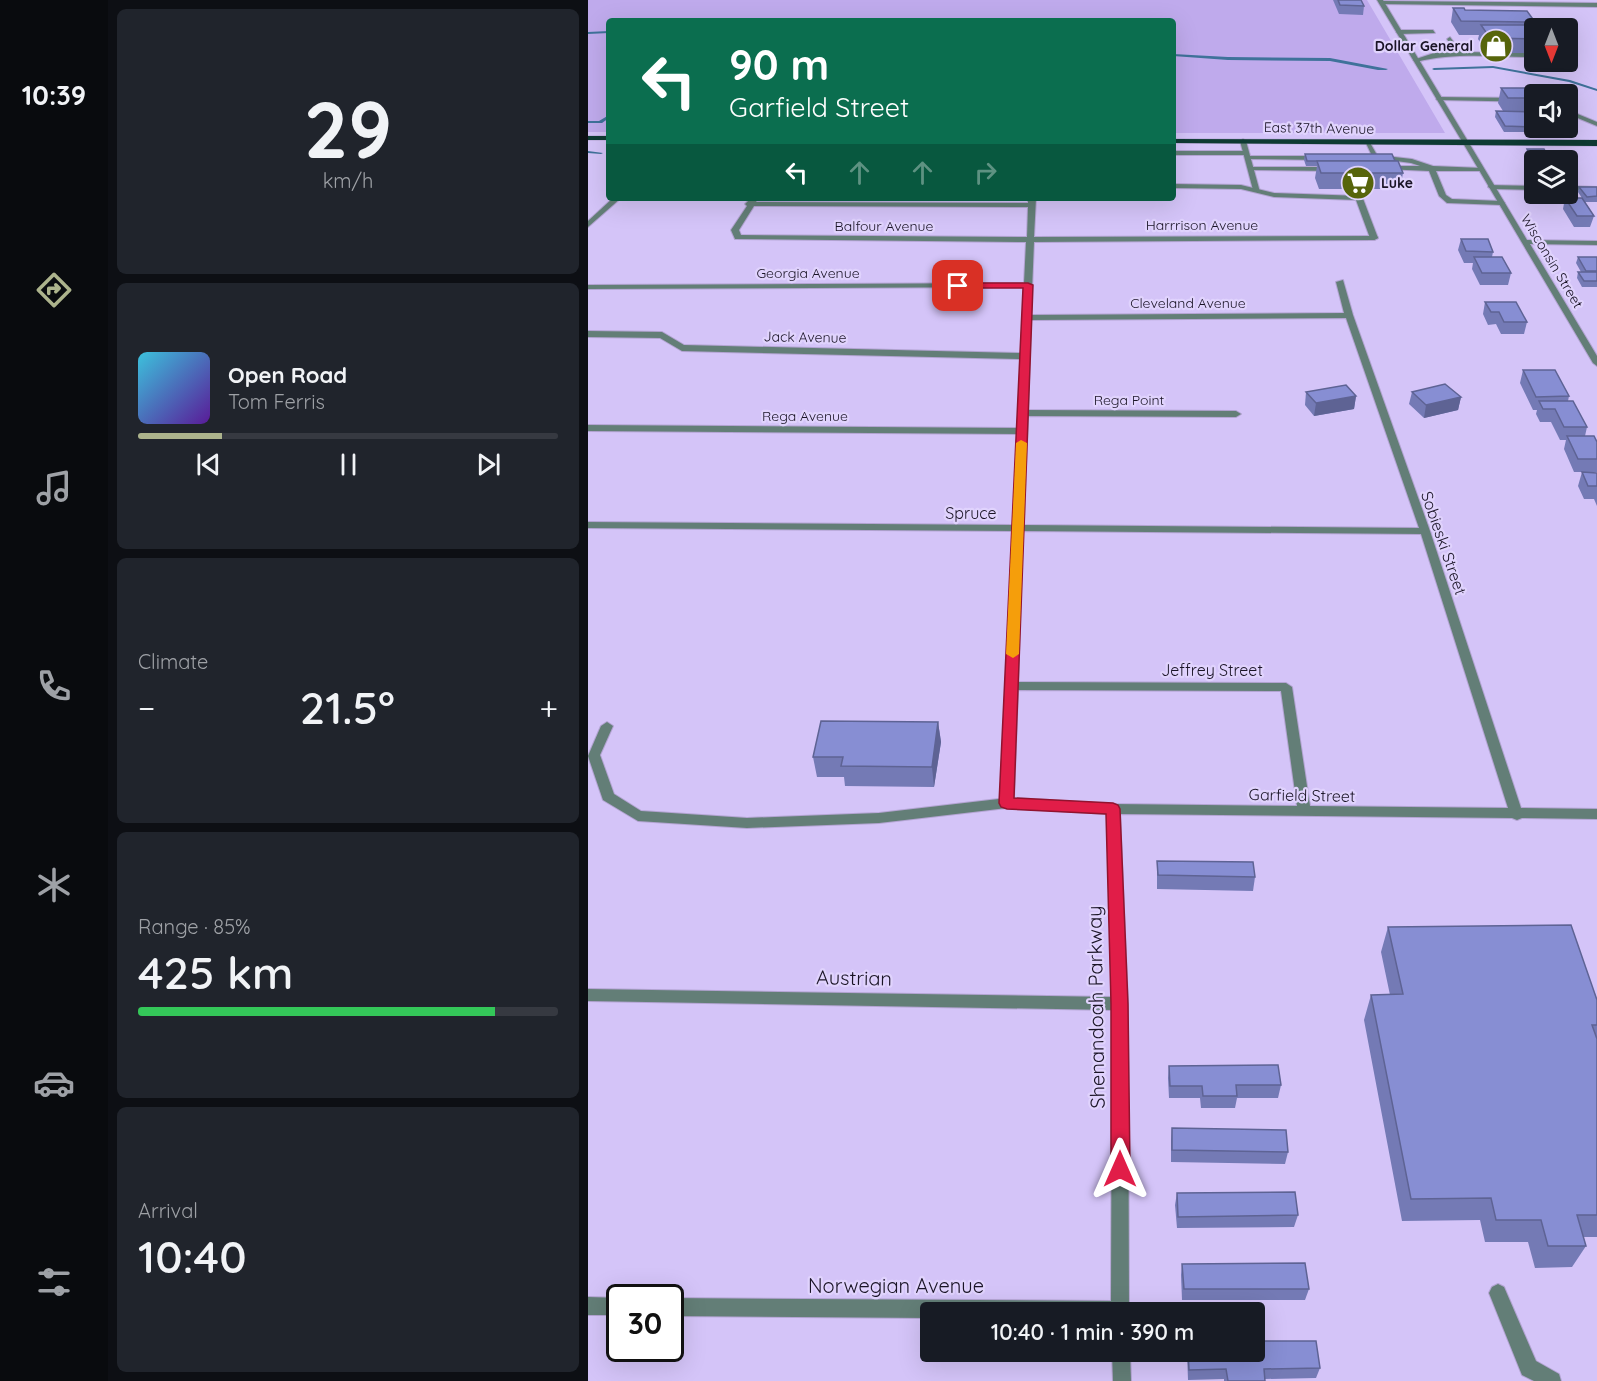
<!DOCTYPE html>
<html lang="en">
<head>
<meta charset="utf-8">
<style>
	:root { --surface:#171b24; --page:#20242c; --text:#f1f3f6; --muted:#9ea1a6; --line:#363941; --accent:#acb38c }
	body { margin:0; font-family:Quicksand,sans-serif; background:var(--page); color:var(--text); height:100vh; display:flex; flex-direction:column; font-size:22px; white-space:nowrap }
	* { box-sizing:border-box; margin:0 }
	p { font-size:20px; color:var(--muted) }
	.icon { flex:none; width:33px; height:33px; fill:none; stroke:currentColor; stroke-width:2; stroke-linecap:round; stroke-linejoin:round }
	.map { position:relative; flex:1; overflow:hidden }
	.drawer { display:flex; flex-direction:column; gap:9px; padding:9px; background:#0d0f14; width:480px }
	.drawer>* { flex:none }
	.banner { position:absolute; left:18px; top:18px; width:570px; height:183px; border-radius:6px; box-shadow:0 6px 24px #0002; background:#0b6e4f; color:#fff; overflow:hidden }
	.needle { width:39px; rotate:180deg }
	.tools { position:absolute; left:936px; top:18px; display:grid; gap:12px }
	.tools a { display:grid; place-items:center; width:54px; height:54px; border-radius:6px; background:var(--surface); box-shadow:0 6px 24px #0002; font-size:30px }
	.speed { position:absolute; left:18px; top:1284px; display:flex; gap:12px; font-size:30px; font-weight:700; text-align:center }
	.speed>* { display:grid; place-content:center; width:78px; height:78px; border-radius:50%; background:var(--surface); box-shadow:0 6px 24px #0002; line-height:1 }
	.speed .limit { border:3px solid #111; border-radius:9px; background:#fff; color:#111 }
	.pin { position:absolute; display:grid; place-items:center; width:51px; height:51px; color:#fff; margin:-26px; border-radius:12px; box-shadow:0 3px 9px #0006 }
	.me { position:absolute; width:66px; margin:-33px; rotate:0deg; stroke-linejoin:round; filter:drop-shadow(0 0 4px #0008) }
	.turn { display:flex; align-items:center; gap:21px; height:126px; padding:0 24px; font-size:27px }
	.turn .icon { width:78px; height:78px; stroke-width:2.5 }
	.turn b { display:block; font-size:42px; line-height:51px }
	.lanes { display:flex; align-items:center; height:57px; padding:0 24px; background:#0003; justify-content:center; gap:30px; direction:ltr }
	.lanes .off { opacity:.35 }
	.big { font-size:45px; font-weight:600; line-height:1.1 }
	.drawer .card { flex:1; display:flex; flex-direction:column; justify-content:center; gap:9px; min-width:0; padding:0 21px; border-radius:9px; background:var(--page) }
	.drawer .dial { align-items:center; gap:0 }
	.dial b { font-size:78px; line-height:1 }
	.song { display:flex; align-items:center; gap:18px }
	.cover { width:72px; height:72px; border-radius:9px; background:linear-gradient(135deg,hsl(190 70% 55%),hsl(270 70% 35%)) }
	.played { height:6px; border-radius:3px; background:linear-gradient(90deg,var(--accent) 20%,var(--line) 20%) }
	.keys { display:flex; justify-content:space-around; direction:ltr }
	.heat { display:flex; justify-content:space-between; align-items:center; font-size:33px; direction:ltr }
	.charge { height:9px; border-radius:4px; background:linear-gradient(90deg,#34c759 85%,var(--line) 0) }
	.trip { position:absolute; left:332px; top:1302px; width:345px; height:60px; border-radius:6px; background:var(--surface); box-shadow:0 6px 24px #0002; font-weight:600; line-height:60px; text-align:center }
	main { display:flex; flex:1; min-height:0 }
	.menu { display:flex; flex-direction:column; width:108px; justify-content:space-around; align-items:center; background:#090b0e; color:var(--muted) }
	.menu .icon { width:42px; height:42px }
	.menu .active { color:var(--accent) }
	.menu b { font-size:27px; color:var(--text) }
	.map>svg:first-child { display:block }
	.green { fill:#bfaaec }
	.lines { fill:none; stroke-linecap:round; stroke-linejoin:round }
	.stream { fill:#3f729a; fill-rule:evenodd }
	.service-casing { stroke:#b3a4d2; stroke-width:2 }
	.minor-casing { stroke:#b3a4d2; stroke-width:2 }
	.tertiary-casing { stroke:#b3a4d2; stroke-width:2 }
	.primary-casing { stroke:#b3a4d2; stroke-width:1 }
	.service { fill:#637e77; fill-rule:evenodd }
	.minor { fill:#637e77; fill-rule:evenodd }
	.tertiary { fill:#637e77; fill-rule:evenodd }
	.primary { fill:#0e3a33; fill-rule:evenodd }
	.wall { fill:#747ab5 }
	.shaded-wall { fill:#5e6394 }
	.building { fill:#878ed3; stroke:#5e6394; stroke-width:1.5 }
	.route { fill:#e11d48; stroke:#92132f; stroke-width:1.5 }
	.slow { fill:#f59e0b }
	.labels { text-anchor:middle; stroke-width:4.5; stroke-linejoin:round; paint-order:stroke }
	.far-poi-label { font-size:14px; font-weight:bold; fill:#1a1426; stroke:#e0d3fd; text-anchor:end }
	.far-street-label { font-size:14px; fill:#1a1426; stroke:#e0d3fd }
	.street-label { font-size:16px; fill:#1a1426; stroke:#e0d3fd }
	.near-street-label { font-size:20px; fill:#1a1426; stroke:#e0d3fd }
</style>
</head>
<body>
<main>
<nav class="menu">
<b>10:39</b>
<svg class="icon active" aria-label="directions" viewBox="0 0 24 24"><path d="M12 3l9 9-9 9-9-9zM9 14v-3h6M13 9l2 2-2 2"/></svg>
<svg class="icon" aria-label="music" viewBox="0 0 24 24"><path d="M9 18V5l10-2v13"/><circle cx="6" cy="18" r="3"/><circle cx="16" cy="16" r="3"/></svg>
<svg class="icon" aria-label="phone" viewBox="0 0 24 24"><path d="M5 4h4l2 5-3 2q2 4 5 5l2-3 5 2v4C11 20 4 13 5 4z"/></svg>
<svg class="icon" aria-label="climate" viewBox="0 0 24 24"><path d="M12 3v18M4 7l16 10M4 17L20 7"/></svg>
<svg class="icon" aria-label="car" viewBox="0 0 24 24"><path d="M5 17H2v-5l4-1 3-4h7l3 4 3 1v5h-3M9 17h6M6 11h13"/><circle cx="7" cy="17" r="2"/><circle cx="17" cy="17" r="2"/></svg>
<svg class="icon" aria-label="filters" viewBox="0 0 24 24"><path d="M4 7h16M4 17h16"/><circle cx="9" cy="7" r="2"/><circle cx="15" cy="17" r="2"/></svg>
</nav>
<section class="drawer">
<div class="card dial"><b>29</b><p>km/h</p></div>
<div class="card">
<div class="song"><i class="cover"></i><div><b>Open Road</b><p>Tom Ferris</p></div></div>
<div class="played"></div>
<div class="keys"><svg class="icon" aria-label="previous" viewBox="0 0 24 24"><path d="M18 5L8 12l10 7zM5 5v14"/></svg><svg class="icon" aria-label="pause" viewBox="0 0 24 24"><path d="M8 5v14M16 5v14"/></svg><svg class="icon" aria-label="next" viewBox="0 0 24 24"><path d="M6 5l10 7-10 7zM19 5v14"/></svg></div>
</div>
<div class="card"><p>Climate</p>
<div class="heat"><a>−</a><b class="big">21.5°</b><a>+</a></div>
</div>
<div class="card"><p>Range · 85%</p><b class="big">425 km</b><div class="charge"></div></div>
<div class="card"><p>Arrival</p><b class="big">10:40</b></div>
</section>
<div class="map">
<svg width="1009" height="1381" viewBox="0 0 1009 1381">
	<rect width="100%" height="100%" fill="#d4c4f8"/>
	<path class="green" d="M0,0H779L857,133H585V21H21V132H0Z"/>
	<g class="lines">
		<g class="stream">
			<path d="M21,31V33L0,34V32Z"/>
			<path d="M585,54L640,57L742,58L800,69L798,70H790L742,61L640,60L585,56Z"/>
			<path d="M905,66L982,80L1009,89V91L981,82L905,68L846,70L844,69L846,68Z"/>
			<path d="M21,115V118L14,123H0V121H11Z"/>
			<path d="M0,151L15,153L13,154L0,153Z"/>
		</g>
		<g class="service-casing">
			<g id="service">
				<path d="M845,30L847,33L811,34L808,32L811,30Z"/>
				<path d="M862,37L873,52L946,53V57C907,57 866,52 828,62L825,60L846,53L867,52L859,39Z"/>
				<path d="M851,97L946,98V102L849,100L848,99Z"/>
				<path d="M980,110L1009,122V126L980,114Z"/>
				<path d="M777,141H781L789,155L824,159L845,166L894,168L895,169L892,171H848L858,195L864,199L913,201L917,203L913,205L859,203L851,196L841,171L796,169L795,168L798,166H832L823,163L785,158Z"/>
				<path d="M585,151H658L661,153L658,155H585Z"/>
				<path d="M660,156H732L735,158L732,160L658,159L657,158Z"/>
				<path d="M663,167H744L747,169L744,171L661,170V168Z"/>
				<path d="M585,184L653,185L686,193L774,196L790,238L786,240L782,238L768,200L686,197L653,189L585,188Z"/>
				<path d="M901,185L946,186V190L904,189L900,187Z"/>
				<path d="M980,186L1009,187V191L980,190Z"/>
				<path d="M19,722L25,726L12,755L26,794L53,811L159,818L291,813L419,798L424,799L426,803L424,807L419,808L291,823L159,828L50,821L15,800L0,756L13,726Z"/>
				<path d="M910,1284L916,1287L948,1361L971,1374L973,1381H946L934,1375L901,1293L904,1287Z"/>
			</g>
		</g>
		<g class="minor-casing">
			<g id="minor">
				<path d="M794,1L1009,3V7L792,4Z"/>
				<path d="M655,139L658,141L672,192L665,190L652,141Z"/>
				<path d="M876,142L881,143L939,240L1009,241V245L942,244L1009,356V366L1005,363L875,143Z"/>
				<path d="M25,198H33L0,227V221Z"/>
				<path d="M163,198H171L168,202L440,203V198H448L446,237L789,236L790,238L786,240L446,242L443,315L756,313L748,282L755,280L765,315L842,531L933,808L1009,809V819L934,818L929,820L924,818L532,814L540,1004L541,1312H342V1318L82,1316V1298L523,1301L524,1010L0,1001V989L524,997L519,814L419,808L414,807L412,803L425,531L0,528V522L425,525L430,434L0,431V425L430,428L433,359L94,351L72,338L0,337V331L74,332L96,345L433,353L436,287L0,289V285L436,283L438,242L147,239L143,230L159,206L157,204ZM166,206L440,207L439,237L153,235L151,230ZM758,318L831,528L436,525L440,416L648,417L653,414L648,411L440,410L443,320ZM435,531L833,534L920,808L722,806L704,687L698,683L430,682ZM430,690L693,691L709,806L525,804L426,798Z"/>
				<path d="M0,1297L33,1298H32V1315H0Z"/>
				<path d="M524,1352H542L543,1381H525Z"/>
			</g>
		</g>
		<g class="tertiary-casing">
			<path id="tertiary" d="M789,0H795L881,143L880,144L875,143Z"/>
		</g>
		<g class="primary-casing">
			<g id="primary">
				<rect x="0" y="136" width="21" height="4"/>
				<path d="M585,139L1009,140V146L585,143Z"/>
			</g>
		</g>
		<use href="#service" class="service"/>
		<use href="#minor" class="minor"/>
		<use href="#tertiary" class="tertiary"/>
		<use href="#primary" class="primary"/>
	</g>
	<g class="wall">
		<path d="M745,0H773L776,6L775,15L751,14Z"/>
		<path d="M865,8L947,22L946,53H899L890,39L891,35H871L863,22Z"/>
		<path d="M913,88L946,94V128H980V122L983,127L981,132H916L907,117L908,111H915L910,103Z"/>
		<path d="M939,149L946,160V168H945L938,154Z"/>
		<path d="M717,154L807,161L815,173L812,189H731L727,178L729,166H718L716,160Z"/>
		<path d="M991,187H1009V202H997L1006,216L1002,227H986L975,209L977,198H994L990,192Z"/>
		<path d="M873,239L905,252L904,257L923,273L920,285H892L884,269L885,263H876L870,250Z"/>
		<path d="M990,257H1009V287H994L989,278L990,272H993L988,263Z"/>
		<path d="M897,302L939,322L936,334H913L908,324L900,325L895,314Z"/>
		<path d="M935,370L981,396L980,401L999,427L997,436L1009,459V472H986L976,449L978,440H972L963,422H952L948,414L949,410H945L932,383Z"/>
		<path d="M718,392L768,396L766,409L726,416L717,405Z"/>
		<path d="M824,392L873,397L870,410L836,418L821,404Z"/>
		<path d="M994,472L1009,473V506L1006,499H996L990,486Z"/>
		<path d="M350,722L353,742L346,787L257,786L256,777H229L225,757Z"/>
		<path d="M569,861L667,877L665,891L569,889Z"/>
		<path d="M800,927L1009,1000V1237H995L998,1246L984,1267L947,1268L940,1242H897L892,1220L814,1221L776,1020L783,995H802L793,952Z"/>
		<path d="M581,1066L693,1085L690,1098H649L647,1108H613L612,1098H581L580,1078Z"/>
		<path d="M584,1128L700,1152L697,1164L583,1162V1141Z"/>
		<path d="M589,1193L710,1215L706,1227L589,1228L587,1205Z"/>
		<path d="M594,1264L721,1289L717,1300H594L593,1275Z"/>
		<path d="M599,1352H666L732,1368L728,1378L677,1379V1381H636V1379L600,1380Z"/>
	</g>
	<g class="shaded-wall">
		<path d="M768,396L766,409L726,416L728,403Z"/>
		<path d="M873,397L870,410L836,418L838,405Z"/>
		<path d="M350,722L353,742L346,787L344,767Z"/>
	</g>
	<g class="building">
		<path d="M750,0H773L776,6L752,5Z"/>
		<path d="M865,8H876L877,10L939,11L947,22L873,21Z"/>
		<path d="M893,25H969L972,28H946V39L902,38Z"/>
		<path d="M913,88H956L961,94H946V98H920Z"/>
		<path d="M908,111L946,112V127L917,126Z"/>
		<path d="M939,149H956L962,160H946V162Z"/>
		<path d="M717,154H804L807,161H719Z"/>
		<path d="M729,161H810L815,173H733Z"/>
		<path d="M991,187H1009V196L999,197Z"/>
		<path d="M977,198H994L1006,216H989Z"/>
		<path d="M873,239H900L905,252L878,251Z"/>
		<path d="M886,257H914L923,273H894Z"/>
		<path d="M990,257H1009V271H998Z"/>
		<path d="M990,272H1009V281H996Z"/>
		<path d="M897,302H928L939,322H916L911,312H903Z"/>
		<path d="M935,370H967L981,396L948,397Z"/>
		<path d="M857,384L873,397L838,405L824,392Z"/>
		<path d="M758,385L768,396L728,403L718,392Z"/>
		<path d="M951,401H985L999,427H976L967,409H955Z"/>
		<path d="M979,436H1006L1009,442V459H990Z"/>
		<path d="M994,472L1009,473V486H1000Z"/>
		<path d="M233,721L350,722L344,767L253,766L255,757H225Z"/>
		<path d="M569,861L665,862L667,877L570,875Z"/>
		<path d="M983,925L1009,1000V1025H1004L1009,1039V1215H989L998,1246H960L953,1220H908L903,1198L823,1199L783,995L815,994L800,927Z"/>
		<path d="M690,1065L693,1085H648L649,1096H615L614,1086H582L581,1066Z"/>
		<path d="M584,1128L698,1130L700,1152L584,1150Z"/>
		<path d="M707,1192L710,1215L590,1217L589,1193Z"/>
		<path d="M717,1263L721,1289H596L594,1264Z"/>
		<path d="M666,1341H728L732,1368L676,1369L677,1381H640L638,1369L601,1370L600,1352H666Z"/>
	</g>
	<path class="route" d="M440,283L445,285L426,798L525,803L530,805L532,809L540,1004L542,1169L539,1175L532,1178L526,1175L523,1169V1004L518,814L419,809L413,807L411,803L435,288H370L366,286L370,283Z"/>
	<path class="slow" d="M433,440L439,443L431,654L425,658L418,654L428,443Z"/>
	<defs>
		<g id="shop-disc" transform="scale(1.725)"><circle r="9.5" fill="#57650b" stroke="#e0d3fd"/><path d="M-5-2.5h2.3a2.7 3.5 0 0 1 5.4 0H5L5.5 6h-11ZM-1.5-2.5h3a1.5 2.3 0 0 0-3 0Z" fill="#fff"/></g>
		<g id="supermarket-disc" transform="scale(1.725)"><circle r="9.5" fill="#57650b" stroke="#e0d3fd"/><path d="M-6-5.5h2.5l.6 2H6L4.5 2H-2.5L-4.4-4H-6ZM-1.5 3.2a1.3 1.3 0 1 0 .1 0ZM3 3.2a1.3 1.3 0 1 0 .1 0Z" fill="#fff"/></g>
	</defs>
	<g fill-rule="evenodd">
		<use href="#shop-disc" x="908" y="46"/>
		<use href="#supermarket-disc" x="770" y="183"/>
	</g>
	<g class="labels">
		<g class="far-poi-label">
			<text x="885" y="51">Dollar General</text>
			<text x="793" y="188" text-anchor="start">Luke</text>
		</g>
		<g class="far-street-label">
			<text transform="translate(731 128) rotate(1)" y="5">East 37th Avenue</text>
			<text x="614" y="230">Harrrison Avenue</text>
			<text x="296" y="231">Balfour Avenue</text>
			<text transform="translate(964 261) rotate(59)" y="5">Wisconsin Street</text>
			<text x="220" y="278">Georgia Avenue</text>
			<text x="600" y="308">Cleveland Avenue</text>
			<text transform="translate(217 337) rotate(1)" y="5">Jack Avenue</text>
			<text x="541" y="405">Rega Point</text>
			<text x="217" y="421">Rega Avenue</text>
		</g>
		<g class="street-label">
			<text x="383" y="519">Spruce</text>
			<text transform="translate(856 543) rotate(71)" y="6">Sobieski Street</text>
			<text x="624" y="676">Jeffrey Street</text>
			<text transform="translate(714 795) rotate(1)" y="6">Garfield Street</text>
		</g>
		<g class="near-street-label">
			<text transform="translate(266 978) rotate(1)" y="7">Austrian</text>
			<text transform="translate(508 1007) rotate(-91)" y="7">Shenandoah Parkway</text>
			<text x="308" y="1293">Norwegian Avenue</text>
		</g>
	</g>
</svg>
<div class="tools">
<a><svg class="needle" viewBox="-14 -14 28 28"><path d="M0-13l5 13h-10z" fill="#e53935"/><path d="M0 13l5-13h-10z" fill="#9ea1a6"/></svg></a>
<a><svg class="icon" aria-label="sound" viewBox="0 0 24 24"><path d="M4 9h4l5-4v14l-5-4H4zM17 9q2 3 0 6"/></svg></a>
<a><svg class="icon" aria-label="layers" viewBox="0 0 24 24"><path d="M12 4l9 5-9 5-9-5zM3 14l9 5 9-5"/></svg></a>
</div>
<div class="speed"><div class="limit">30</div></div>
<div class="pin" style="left:370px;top:286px;background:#d93025"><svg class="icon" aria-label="arrive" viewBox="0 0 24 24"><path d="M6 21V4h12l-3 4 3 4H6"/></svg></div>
<svg class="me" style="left:532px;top:1169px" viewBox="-20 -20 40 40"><path d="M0-17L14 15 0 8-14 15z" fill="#e11d48" stroke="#fff" stroke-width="4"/></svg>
<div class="trip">10:40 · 1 min · 390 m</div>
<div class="banner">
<div class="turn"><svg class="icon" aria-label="left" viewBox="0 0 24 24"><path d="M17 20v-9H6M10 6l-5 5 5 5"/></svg><div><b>90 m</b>Garfield Street</div></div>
<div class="lanes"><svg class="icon" aria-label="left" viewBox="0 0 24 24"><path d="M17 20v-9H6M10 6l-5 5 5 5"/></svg><svg class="icon off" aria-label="ahead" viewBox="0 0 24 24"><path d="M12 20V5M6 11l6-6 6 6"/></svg><svg class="icon off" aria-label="ahead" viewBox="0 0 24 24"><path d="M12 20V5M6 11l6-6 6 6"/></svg><svg class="icon off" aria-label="right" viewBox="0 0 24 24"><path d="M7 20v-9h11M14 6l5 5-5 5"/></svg></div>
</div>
</div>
</main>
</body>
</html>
